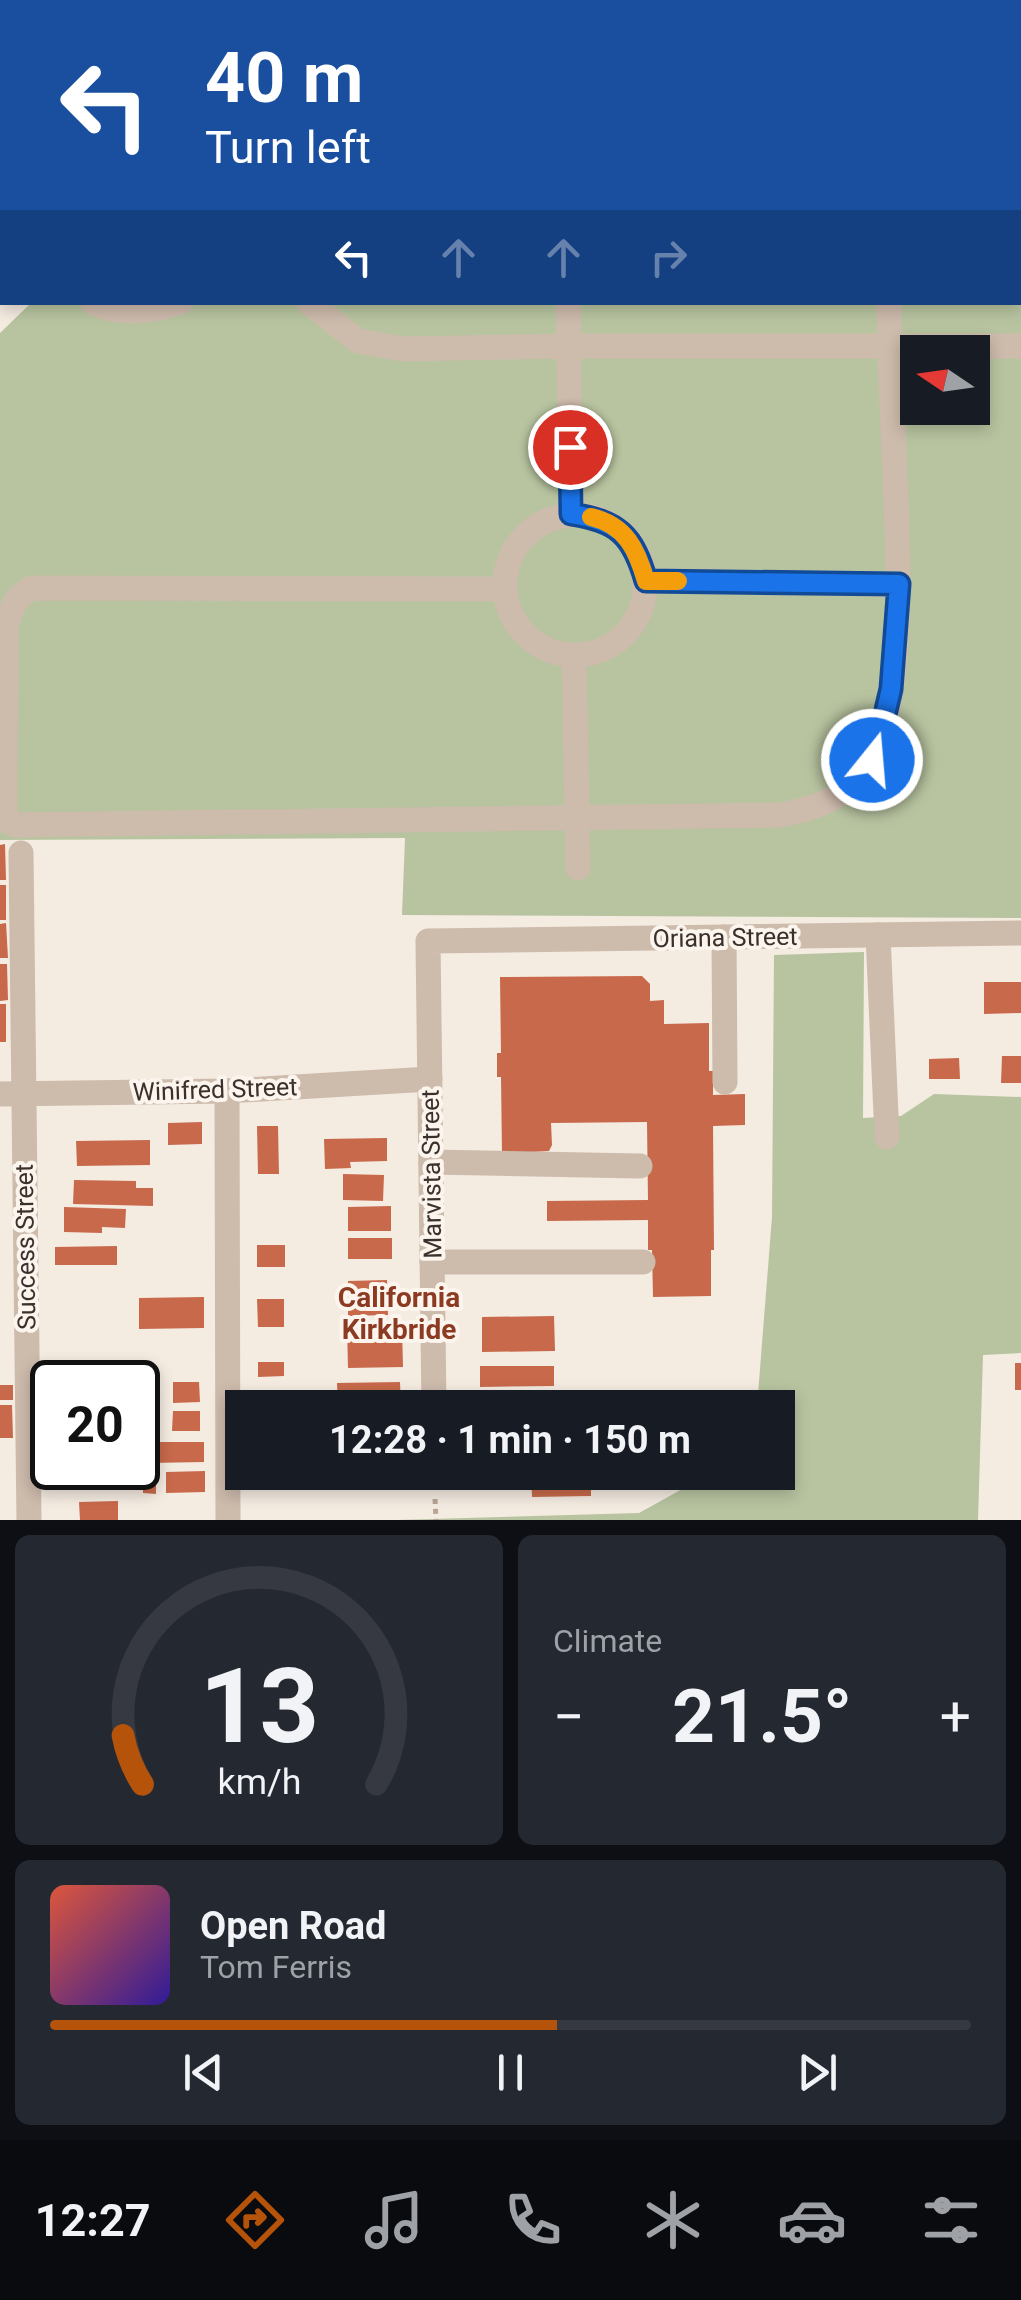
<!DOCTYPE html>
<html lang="en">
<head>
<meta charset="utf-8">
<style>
	:root { --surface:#171b24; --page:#242831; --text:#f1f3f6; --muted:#9ea1a6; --line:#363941; --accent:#b45309 }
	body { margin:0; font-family:Roboto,sans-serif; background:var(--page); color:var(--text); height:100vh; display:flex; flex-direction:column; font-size:38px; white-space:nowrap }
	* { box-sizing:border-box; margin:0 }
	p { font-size:32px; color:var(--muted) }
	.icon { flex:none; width:55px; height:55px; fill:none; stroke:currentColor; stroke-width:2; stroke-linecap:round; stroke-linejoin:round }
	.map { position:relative; height:1520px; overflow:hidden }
	.drawer { display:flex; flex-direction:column; gap:15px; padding:15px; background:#0d0f14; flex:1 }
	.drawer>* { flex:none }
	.top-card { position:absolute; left:0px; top:0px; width:1022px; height:305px; box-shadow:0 5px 15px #0003; background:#1a4fa0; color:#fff; overflow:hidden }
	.needle { width:65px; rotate:283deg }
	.buttons { position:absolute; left:900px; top:335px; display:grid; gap:20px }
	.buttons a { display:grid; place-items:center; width:90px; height:90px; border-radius:0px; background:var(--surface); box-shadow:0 5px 15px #0003; font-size:50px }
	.speed { position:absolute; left:30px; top:1360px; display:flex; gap:20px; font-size:50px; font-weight:700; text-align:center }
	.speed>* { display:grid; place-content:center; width:130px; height:130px; border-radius:50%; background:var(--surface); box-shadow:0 5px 15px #0003; line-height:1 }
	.speed .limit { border:5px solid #111; border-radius:15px; background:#fff; color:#111 }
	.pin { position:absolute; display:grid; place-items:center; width:85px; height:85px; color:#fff; margin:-42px; border:5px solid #fff; border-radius:50%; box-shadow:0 2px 10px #0007 }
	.me { position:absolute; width:110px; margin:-55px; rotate:17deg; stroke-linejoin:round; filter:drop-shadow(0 0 8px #0008) }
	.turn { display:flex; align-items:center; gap:35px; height:210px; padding:0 40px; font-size:45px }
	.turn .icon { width:130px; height:130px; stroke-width:2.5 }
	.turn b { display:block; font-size:70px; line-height:85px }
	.lanes { display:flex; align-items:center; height:95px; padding:0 40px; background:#0003; justify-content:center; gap:50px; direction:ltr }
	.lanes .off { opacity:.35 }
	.big { font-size:75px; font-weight:700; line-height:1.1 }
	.drawer .card { flex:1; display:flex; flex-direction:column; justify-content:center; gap:15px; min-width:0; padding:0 35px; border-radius:15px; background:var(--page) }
	.drawer .dial { align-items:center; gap:0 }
	.dial svg { height:260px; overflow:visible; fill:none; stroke:var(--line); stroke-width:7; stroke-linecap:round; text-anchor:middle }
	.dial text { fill:var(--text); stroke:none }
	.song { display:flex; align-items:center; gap:30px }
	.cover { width:120px; height:120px; border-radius:15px; background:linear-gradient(135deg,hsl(10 70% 55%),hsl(250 70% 35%)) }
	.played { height:10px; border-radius:5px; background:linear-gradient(90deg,var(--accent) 55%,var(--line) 55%) }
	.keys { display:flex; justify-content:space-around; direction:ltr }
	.heat { display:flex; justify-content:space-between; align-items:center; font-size:55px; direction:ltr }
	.drawer .tiles { flex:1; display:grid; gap:15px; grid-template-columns:1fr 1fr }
	.card:last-child { grid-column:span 2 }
	.trip { position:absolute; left:225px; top:1390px; width:570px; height:100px; border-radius:0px; background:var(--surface); box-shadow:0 5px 15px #0003; font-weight:700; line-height:100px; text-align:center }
	.dock { display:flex; height:160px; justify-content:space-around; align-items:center; background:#090b0e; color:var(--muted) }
	.dock .icon { width:70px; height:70px }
	.dock .active { color:var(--accent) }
	.dock b { font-size:45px; color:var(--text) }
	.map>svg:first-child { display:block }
	.green { fill:#b8c4a0; fill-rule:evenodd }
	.building { fill:#c8694b }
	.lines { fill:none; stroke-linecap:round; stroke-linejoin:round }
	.path { stroke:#b9a596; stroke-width:5; stroke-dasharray:5 5; stroke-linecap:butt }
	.minor { stroke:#cdbbac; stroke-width:25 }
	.route-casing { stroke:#114b97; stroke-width:25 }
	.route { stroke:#1a73e8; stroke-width:18 }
	.slow { stroke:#f59e0b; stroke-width:18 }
	.labels { text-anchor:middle; stroke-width:8; stroke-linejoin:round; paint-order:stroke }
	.street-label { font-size:25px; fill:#3b302b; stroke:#fbf5ee }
	.neighbourhood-label { font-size:28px; font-weight:bold; fill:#8c3b22; stroke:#fbf5ee }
</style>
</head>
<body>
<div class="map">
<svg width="1021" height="1520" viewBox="0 0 1021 1520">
	<rect width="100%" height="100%" fill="#f4ebe1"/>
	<g class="green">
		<path d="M0,0H107L106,2H2V194H0Z"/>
		<path d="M191,0H1021V918L402,915L405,838L0,840V333L32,302H1020V2H190ZM918,352H972V408H918Z"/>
		<path d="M864,952L863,1118L901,1116L934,1094L1021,1097V1353L983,1355L978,1520H396L639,1513L711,1473L778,1472V1408L757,1407L772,1217L774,955Z"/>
	</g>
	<g class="building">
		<path d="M5,844L6,880H0V845Z"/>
		<rect x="0" y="885" width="6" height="35"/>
		<path d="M6,923L8,958H0V924Z"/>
		<path d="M0,964H7L8,1000L0,1001Z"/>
		<path d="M642,976L650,984V1001L664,1000V1024L709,1023V1071H713V1095L745,1094V1125L713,1126L714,1250H711V1296L653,1297L652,1250H648V1220L547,1221V1201L648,1200L647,1122L551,1123L552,1145L549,1151L502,1154L501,1077H497V1053H501L500,977Z"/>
		<path d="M984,982H1021V1013L984,1014Z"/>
		<rect x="0" y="1004" width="6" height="38"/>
		<path d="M1002,1056H1021V1083H1001Z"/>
		<path d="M959,1058L960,1079H929V1059Z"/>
		<path d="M202,1122V1144L168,1145V1123Z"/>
		<path d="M257,1126H278L279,1174H258Z"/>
		<path d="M387,1138V1161L350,1162L351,1168L325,1169L324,1139Z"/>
		<path d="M150,1140V1165L77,1166L76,1141Z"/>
		<path d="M343,1174L384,1175L383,1201L343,1200Z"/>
		<path d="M74,1180L136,1181V1188H153V1206L73,1204Z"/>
		<path d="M391,1206V1231H348V1207Z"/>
		<path d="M64,1207L126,1209L125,1228L102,1227V1233L64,1232Z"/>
		<rect x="348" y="1238" width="44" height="21"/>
		<rect x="257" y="1245" width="28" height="22"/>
		<path d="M117,1246V1265H55V1247Z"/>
		<path d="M387,1280L388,1315L348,1316V1281Z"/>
		<path d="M204,1297V1328L139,1329V1298Z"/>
		<path d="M257,1299H284V1327H258Z"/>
		<path d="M554,1316L555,1351L482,1352V1317Z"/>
		<path d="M347,1327H402L403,1367L348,1368Z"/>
		<path d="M258,1362H284V1376L258,1377Z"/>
		<rect x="1015" y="1363" width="6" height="27"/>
		<path d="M110,1365V1382H65V1366Z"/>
		<path d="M480,1366H554V1386L480,1387Z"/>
		<path d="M173,1382H199L200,1402L173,1403Z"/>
		<path d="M400,1382L401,1408H338L337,1383Z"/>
		<rect x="0" y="1385" width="13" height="15"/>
		<rect x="484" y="1399" width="60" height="9"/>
		<path d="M0,1405H12L13,1438H0Z"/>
		<path d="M173,1411H200V1431H172Z"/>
		<path d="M151,1442H204V1462L151,1463Z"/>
		<path d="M205,1471V1492L166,1493V1472Z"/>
		<path d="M260,1472H332V1485L260,1486Z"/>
		<path d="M531,1472H591V1496L532,1497Z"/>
		<path d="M143,1474L156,1475V1494L143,1493Z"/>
		<path d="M118,1501V1520H80L79,1502Z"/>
	</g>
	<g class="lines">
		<path class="path" d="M435,1499L436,1520"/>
		<g class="minor">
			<path d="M597,0L598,2"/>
			<path d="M148,2L149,0"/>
			<path d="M313,2L314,0"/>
			<path d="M797,2L798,0"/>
			<path d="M976,2L978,0"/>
			<path d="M0,13L2,15"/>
			<path d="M0,89L2,86"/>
			<path d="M0,231L2,234"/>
			<path d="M0,281L2,278"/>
			<path d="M92,302C119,316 153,311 181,302"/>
			<path d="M308,302L358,341L403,349L568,346H1021"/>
			<path d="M568,302L571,514"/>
			<circle cx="575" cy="585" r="70"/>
			<path d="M645,581L899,584"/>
			<path d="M504,589L32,588C14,598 11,608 6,628L5,813L8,821L16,825L779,815C810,810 838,801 859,777C911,720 897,530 894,455C892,404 889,353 889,302"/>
			<path d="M574,656L578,868"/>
			<path d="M21,853L29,1520"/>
			<path d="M878,935L887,1137"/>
			<path d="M724,937L725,1082"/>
			<path d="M227,1091L228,1520"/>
			<path d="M0,1094L227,1091L430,1079"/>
			<path d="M431,1162L640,1166"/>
			<path d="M432,1262H643"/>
			<path d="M434,1408L428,941L1021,933"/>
			<path d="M435,1472V1476"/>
		</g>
	</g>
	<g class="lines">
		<g class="route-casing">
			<path id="route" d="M570,447L571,514C618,521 633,535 646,581L899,584L891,689L882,727L872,760"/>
		</g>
		<use href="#route" class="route"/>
		<path class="slow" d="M591,517C626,525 637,550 646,581H678"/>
	</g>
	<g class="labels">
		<g class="street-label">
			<text transform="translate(725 937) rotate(-1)" y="9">Oriana Street</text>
			<text transform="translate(215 1089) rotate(-2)" y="9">Winifred Street</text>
			<text transform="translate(431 1174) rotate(-91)" y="9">Marvista Street</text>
			<text transform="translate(25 1247) rotate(-91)" y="9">Success Street</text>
		</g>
		<g class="neighbourhood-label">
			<text x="399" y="1307">California<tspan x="399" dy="32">Kirkbride</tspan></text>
		</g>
	</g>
</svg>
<div class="buttons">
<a><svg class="needle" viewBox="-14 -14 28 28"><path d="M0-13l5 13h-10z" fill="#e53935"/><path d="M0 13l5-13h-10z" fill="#9ea1a6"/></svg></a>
</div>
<div class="speed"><div class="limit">20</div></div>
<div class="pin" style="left:570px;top:447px;background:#d93025"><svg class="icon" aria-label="arrive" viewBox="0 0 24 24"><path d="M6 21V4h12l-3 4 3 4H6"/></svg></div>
<svg class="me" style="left:872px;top:760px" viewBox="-20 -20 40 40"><circle r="17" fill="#1a73e8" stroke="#fff" stroke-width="3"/><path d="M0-11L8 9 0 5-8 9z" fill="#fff"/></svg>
<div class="trip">12:28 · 1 min · 150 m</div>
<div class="top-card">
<div class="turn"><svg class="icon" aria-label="left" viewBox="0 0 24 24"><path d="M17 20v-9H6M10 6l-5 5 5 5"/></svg><div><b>40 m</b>Turn left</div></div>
<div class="lanes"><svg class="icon" aria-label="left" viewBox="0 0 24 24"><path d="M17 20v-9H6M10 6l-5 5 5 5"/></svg><svg class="icon off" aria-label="ahead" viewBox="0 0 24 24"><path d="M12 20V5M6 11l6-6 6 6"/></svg><svg class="icon off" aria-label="ahead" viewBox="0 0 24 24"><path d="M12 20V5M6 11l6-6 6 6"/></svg><svg class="icon off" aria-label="right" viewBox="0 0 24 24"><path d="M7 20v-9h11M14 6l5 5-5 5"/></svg></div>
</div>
</div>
<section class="drawer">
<div class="tiles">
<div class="card dial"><svg viewBox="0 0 100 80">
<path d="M14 69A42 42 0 1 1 86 69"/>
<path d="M14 69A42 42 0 0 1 8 54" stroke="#b45309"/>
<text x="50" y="56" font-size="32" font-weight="700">13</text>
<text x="50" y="72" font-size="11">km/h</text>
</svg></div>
<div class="card"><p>Climate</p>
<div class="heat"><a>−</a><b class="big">21.5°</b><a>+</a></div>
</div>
<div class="card">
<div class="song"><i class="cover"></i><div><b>Open Road</b><p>Tom Ferris</p></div></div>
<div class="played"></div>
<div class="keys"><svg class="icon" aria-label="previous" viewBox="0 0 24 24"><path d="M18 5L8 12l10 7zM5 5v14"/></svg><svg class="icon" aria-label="pause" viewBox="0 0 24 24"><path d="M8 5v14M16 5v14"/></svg><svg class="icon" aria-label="next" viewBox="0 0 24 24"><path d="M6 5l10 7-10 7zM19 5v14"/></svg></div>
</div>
</div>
</section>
<nav class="dock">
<b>12:27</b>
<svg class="icon active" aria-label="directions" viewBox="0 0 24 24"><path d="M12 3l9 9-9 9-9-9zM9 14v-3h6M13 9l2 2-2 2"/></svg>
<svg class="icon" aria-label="music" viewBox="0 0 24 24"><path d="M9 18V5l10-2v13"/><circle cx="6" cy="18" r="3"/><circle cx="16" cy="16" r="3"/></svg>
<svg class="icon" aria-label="phone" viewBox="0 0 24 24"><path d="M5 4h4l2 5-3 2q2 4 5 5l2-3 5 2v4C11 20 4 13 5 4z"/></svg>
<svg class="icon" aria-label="climate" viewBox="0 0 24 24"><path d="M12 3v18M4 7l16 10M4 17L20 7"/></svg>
<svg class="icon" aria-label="car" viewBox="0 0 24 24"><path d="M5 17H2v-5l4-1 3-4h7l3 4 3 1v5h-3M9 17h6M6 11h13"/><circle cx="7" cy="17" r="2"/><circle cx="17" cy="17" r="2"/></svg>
<svg class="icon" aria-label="filters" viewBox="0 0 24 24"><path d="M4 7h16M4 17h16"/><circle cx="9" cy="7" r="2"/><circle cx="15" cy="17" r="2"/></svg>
</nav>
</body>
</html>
